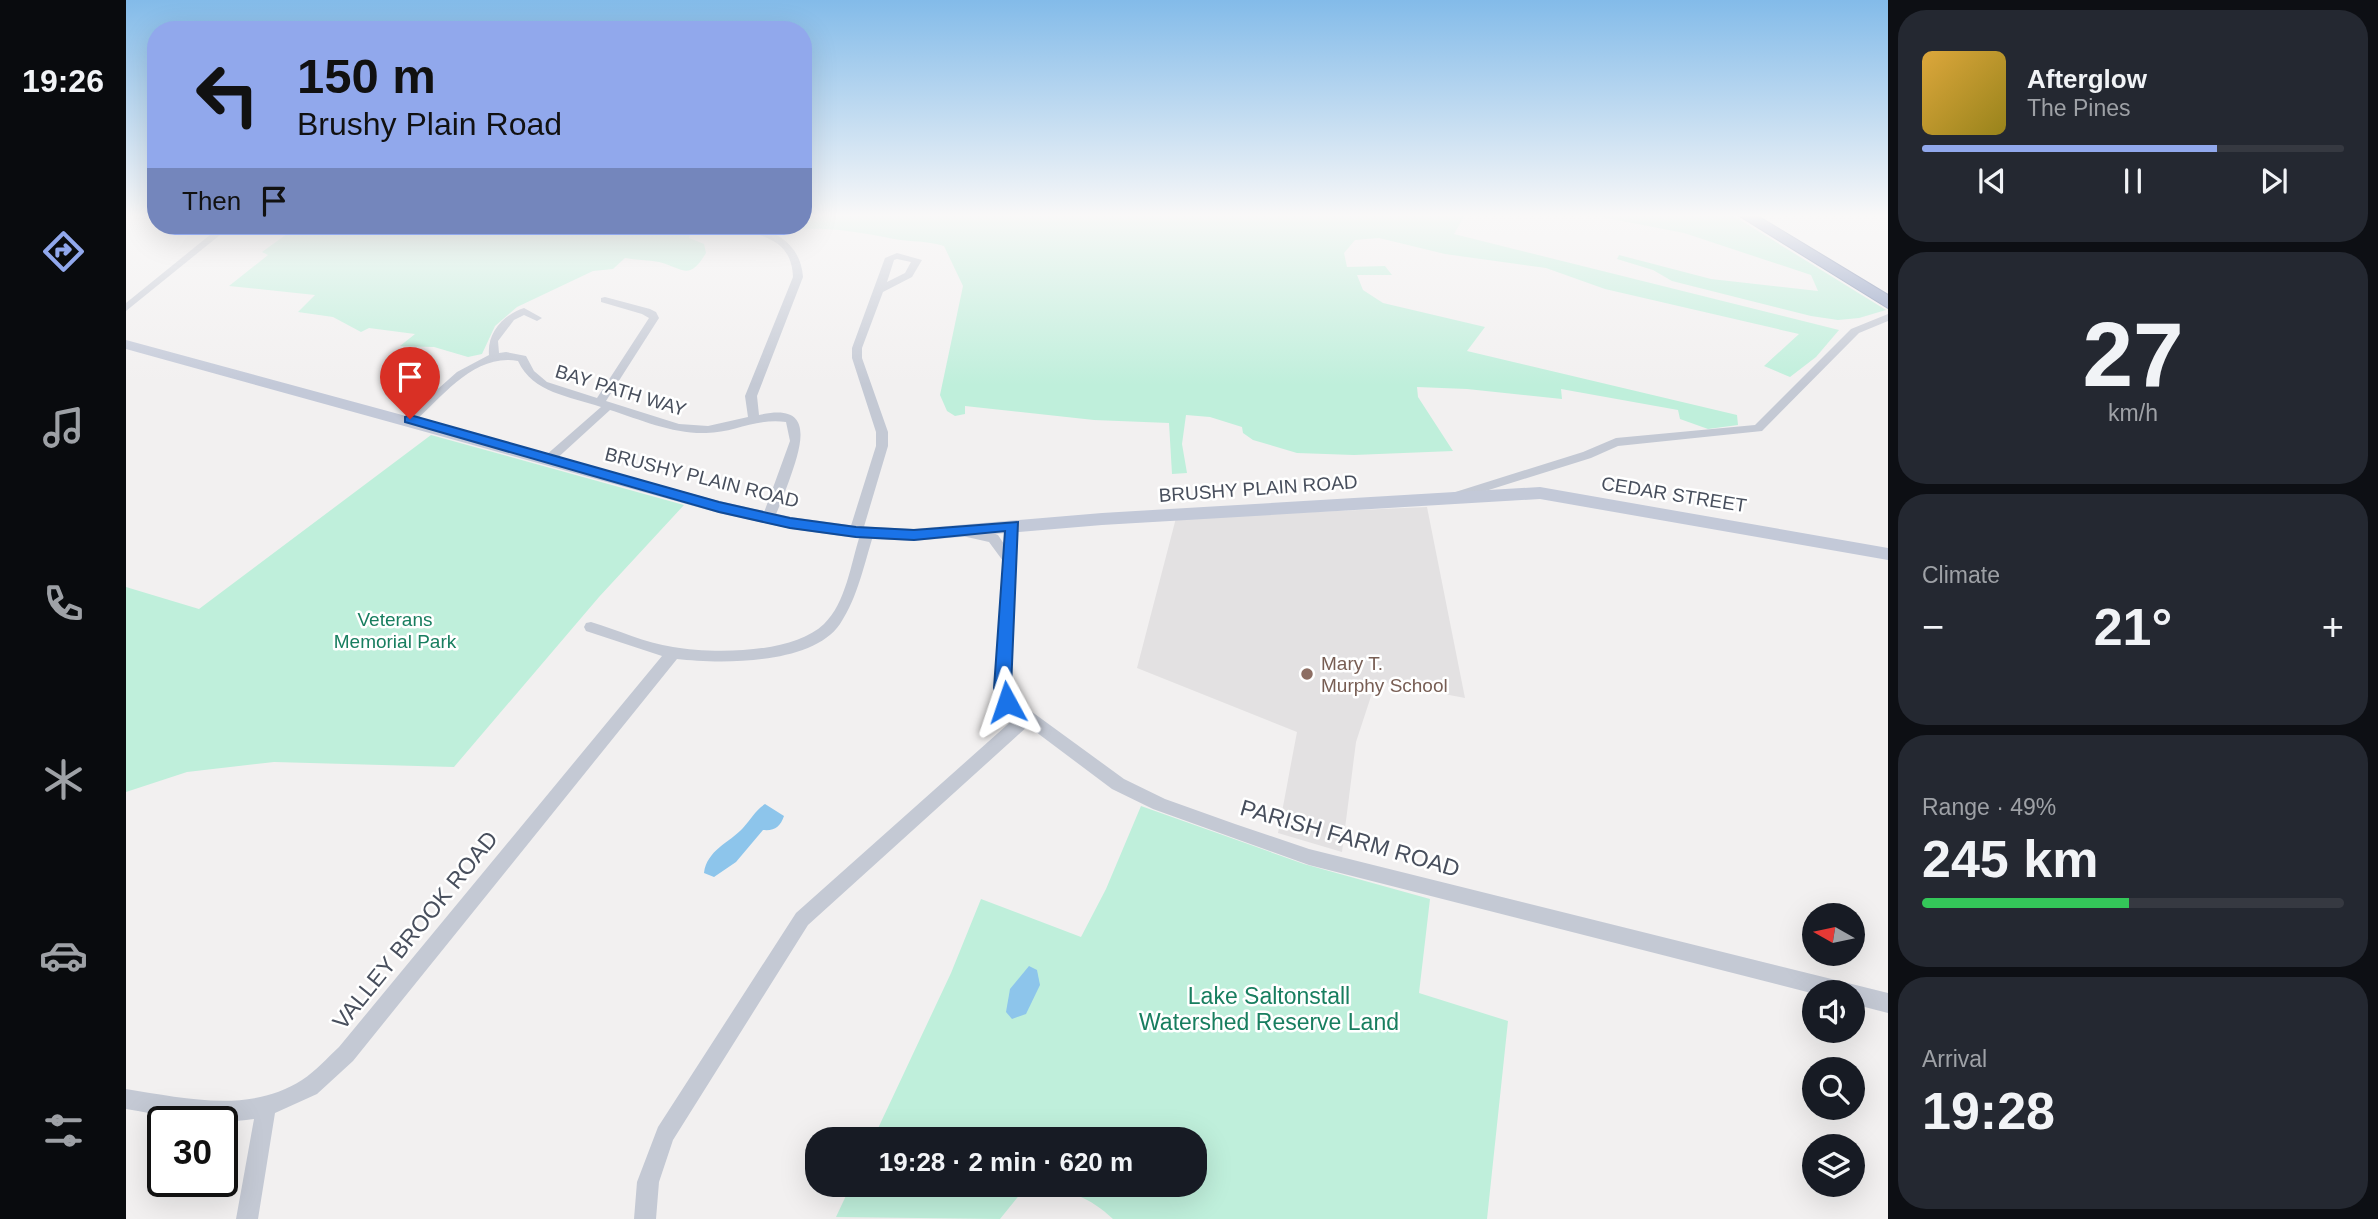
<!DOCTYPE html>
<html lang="en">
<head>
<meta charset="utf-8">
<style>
	:root { --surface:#171b24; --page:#242831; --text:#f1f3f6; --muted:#9ea1a6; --line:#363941; --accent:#91a8ec }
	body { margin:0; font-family:Helvetica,sans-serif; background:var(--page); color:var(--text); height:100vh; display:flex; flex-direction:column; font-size:26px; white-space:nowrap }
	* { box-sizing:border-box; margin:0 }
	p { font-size:23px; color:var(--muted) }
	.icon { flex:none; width:38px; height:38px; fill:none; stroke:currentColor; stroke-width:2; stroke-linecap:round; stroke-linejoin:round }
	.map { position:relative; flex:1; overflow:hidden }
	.drawer { display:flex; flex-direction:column; gap:10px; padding:10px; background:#0d0f14; width:490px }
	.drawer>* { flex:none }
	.guide { position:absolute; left:21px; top:21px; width:665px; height:214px; border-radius:28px; box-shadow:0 7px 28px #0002; background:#91a8ec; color:#111; overflow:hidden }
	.needle { width:46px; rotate:279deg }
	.tools { position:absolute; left:1676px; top:903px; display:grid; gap:14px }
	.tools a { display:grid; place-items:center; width:63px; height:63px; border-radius:50%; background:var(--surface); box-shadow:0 7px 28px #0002; font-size:35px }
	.speed { position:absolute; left:21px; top:1106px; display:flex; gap:14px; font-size:35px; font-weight:700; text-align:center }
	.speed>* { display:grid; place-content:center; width:91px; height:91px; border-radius:50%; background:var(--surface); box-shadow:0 7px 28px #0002; line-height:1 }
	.speed .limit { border:4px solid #111; border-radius:10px; background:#fff; color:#111 }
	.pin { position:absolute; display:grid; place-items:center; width:60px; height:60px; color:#fff; margin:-72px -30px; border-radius:50% 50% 50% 0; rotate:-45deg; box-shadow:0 0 7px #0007 }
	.pin .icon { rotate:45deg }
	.me { position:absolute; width:77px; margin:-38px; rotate:355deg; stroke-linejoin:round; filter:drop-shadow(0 0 5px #0008) }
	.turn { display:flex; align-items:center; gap:24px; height:147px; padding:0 35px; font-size:32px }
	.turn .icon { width:91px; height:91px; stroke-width:2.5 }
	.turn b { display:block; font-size:49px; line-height:60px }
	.then { display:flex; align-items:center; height:66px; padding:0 35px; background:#0003; gap:14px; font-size:26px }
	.big { font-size:52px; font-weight:700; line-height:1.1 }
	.drawer .widget { flex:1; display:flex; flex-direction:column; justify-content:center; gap:10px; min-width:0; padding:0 24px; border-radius:28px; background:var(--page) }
	.drawer .dial { align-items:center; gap:0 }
	.dial b { font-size:91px; line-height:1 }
	.song { display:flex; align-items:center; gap:21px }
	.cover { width:84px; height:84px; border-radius:10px; background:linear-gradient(135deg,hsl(40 70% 55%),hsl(50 70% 35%)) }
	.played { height:7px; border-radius:4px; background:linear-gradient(90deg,var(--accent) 70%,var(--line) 70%) }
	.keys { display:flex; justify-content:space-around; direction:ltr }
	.heat { display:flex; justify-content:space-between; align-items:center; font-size:38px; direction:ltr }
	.charge { height:10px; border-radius:5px; background:linear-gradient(90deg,#34c759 49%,var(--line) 0) }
	.trip { position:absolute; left:679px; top:1127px; width:402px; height:70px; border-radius:28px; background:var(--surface); box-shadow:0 7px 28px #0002; font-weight:700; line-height:70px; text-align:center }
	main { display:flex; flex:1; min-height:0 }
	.dock { display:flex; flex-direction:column; width:126px; justify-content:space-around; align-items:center; background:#090b0e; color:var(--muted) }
	.dock .icon { width:49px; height:49px }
	.dock .on { color:var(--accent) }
	.dock b { font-size:32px; color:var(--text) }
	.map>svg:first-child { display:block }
	.education { fill:#e3e1e2 }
	.green { fill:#bfefdb }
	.water { fill:#8dc5eb }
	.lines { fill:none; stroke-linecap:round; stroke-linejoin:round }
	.highway-casing { stroke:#7383a9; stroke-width:2 }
	.street { fill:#c4c9d4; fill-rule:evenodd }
	.secondary { fill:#c3c9d8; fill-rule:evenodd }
	.highway { fill:#8898be; fill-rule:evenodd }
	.route { fill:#1a73e8; stroke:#114b97; stroke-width:2 }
	.education-dot { fill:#8d6e63; stroke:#fff; stroke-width:2.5 }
	.labels { text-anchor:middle; stroke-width:5; stroke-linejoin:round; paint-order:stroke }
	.street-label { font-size:19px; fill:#484f5d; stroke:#fff }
	.park-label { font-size:19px; fill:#187e5f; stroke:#fff }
	.education-label { font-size:19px; fill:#785e54; stroke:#fff; text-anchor:start }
	.near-street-label { font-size:23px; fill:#484f5d; stroke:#fff }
	.near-park-label { font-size:23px; fill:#187e5f; stroke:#fff }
</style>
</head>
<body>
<main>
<nav class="dock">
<b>19:26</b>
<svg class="icon on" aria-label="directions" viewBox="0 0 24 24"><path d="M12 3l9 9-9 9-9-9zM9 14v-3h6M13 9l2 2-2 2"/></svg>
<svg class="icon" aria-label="music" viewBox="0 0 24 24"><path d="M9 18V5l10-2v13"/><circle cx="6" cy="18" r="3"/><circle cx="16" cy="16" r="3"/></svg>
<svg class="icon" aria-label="phone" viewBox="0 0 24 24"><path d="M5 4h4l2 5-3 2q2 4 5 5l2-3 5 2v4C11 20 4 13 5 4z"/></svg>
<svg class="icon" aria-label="climate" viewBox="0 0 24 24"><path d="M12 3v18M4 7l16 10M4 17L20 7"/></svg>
<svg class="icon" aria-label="car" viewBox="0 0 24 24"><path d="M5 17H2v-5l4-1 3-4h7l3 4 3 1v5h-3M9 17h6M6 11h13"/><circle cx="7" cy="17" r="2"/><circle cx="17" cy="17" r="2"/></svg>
<svg class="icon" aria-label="filters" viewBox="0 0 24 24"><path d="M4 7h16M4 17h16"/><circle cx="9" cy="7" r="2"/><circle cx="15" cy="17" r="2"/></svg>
</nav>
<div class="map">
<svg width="1762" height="1219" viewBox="0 0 1762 1219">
	<rect width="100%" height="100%" fill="#f2f0f0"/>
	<path class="education" d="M1301,507L1339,698L1250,681L1230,742L1216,852L1152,833L1171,732L1011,668L1050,518Z"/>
	<g class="green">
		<path d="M686,215H1339L1328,234L1713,330L1690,357L1664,377L1638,366L1673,334L1479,289L1420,268L1319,254L1253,238L1229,240L1218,253L1221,267L1259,266L1266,275H1231L1237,290L1257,303L1359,327L1341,351L1611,415L1612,425L1582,429L1554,419L1552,410L1435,389L1436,399L1341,389L1291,387L1292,397L1327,451L1228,455L1171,453L1127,440L1117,433L1116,427L1084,417L1060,415L1056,444L1061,473L1046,474L1043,423L968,420L839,406V414L829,416L821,411L814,395L837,286L818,246C798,240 777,242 758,237C738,233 719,230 698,229C674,228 656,232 632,226H677Z"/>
		<path d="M1465,215H1606L1760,310L1733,318L1712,320L1685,316L1546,281L1527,270L1491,259L1493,255L1585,279L1692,291L1685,275L1558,233Z"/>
		<path d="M172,226H566L563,238L578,244L580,253C563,282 557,268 533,262C522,260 510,260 499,258L487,269L467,271L391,307L369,326L356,354L342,357L308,347L274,346L289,334L243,328L235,332L207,317L172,312L189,295L103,286L142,255L136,252Z"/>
		<path d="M305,435L558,505L473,597L328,767L148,762L61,772L0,792V587L73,609Z"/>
		<path d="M1015,806L1178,864L1304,899L1293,993L1382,1021L1361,1219H987C962,1195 933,1185 899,1188L874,1219L710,1217L725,1185H1069V1139H747L825,973L855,899L955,937L980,889Z"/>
	</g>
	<g class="water">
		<path d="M639,804L658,816C654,827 649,831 637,830L610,862L588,877L578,873C581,850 603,843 617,828C625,819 629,811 639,804Z"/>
		<path d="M903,966L911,970L914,985L900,1014L886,1019L880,1012L884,989Z"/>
	</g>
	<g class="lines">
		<g class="highway-casing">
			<path id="highway" d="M1612,215H1630L1762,295V308Z"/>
		</g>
		<g class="street">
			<path d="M95,226H105L0,311V303Z"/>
			<path d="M602,226C638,224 674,237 677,277L631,396L633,415C691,401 675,447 663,481C658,494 653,508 647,521L642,522L636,518L664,441L660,422C629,418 608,433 580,433C547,434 515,420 484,410L427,462H419L417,459L419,456L475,407C443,396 407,393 392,361C349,353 317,396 288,422L284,423L278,419L331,372L363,355C361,333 377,315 398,308L416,318L411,321L398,315L388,320L372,341L373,353L380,352L400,356L408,371L421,382L471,398L523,318L516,314L475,302V298L479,297L524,309L530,312L533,318L480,401L553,424L582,426L622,417L619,396L667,277C666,249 650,239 624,232C616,230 609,230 602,226Z"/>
			<path d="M771,253L796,260L786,277L757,292L736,348V358L762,432V446L737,530H746L748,533C738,564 732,597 714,624C686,665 595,664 551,659L227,1061L191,1094L149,1113L132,1219H110L128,1119C85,1126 42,1116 0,1109V1089C58,1098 123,1114 176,1080C190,1071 201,1058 213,1047L536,656L460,631L458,627L460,623L465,622C492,630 519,643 547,647C587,654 667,654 698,624C720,603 725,563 734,535H725L723,532L750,446V432L726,358V348L759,258ZM771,259L785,262L779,273L761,282L768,260Z"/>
			<path d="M1762,314V321L1733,333L1636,431L1492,446L1465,458L1331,500H1323L1321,497L1323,494L1457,452L1490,438L1629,425L1725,329Z"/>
			<path d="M886,521L892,525L884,688L887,698L998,779L1039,799L1109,824L1183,849L1762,993V1013L1727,1004V992L1689,994L1183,865L1027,809L986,789L902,726L682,925L547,1140L533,1182L530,1219H508L511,1182L532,1127L670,913L890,717L876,706L868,688L877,561L863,542L832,535L830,532L837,528L867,533L872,535L878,544L880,525Z"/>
		</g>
		<path class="secondary" d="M0,340L593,501L665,517L730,526L787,529L976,513L1414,487L1762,548V560L1414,499L976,525L787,541L730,538L665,529L593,513L0,349Z"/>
		<use href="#highway" class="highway"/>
	</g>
	<linearGradient id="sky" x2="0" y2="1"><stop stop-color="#83bbe9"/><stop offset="0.56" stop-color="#f9f8f8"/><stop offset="1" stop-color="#f9f8f8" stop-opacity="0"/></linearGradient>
	<rect width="1762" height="385" fill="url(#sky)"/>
	<path class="route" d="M284,415L593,502L664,518L730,527L788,530L892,522L885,688L890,702L881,709L875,707L868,688L879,531L788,540L730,537L664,528L593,512L279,422V417Z"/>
	<circle class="education-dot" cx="1181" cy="674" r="7"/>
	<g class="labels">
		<g class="street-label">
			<text transform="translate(495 390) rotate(17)" y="7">BAY PATH WAY</text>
			<text transform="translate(576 477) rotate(14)" y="7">BRUSHY PLAIN ROAD</text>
			<text transform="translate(1132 488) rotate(-4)" y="7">BRUSHY PLAIN ROAD</text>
			<text transform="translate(1548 494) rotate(9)" y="7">CEDAR STREET</text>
		</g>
		<g class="park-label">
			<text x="269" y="626">Veterans<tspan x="269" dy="22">Memorial Park</tspan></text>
		</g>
		<g class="education-label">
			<text x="1195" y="670">Mary T.<tspan x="1195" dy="22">Murphy School</tspan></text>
		</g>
		<g class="near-street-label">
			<text transform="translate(1224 838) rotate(16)" y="8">PARISH FARM ROAD</text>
			<text transform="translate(289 930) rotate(-51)" y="8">VALLEY BROOK ROAD</text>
		</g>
		<g class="near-park-label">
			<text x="1143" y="1004">Lake Saltonstall<tspan x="1143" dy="26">Watershed Reserve Land</tspan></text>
		</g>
	</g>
</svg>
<div class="tools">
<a><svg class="needle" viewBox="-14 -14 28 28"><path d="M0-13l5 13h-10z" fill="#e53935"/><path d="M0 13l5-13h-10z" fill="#9ea1a6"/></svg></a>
<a><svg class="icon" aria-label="sound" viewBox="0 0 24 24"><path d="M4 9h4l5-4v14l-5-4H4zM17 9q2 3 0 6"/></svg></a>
<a><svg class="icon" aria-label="search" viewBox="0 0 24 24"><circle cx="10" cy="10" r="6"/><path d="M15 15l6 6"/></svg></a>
<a><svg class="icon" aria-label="layers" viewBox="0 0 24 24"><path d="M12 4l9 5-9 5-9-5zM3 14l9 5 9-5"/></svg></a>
</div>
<div class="speed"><div class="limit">30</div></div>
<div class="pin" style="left:284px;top:419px;background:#d93025"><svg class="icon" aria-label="arrive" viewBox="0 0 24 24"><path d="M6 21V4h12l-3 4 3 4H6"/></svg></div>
<svg class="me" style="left:881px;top:702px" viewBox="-20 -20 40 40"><path d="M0-17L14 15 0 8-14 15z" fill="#1a73e8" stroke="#fff" stroke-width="4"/></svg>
<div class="trip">19:28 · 2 min · 620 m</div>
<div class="guide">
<div class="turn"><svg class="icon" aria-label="left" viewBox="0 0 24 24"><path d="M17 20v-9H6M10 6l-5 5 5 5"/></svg><div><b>150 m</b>Brushy Plain Road</div></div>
<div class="then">Then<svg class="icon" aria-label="arrive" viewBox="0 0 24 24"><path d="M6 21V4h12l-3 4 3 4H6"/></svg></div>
</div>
</div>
<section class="drawer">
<div class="widget">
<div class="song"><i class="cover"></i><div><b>Afterglow</b><p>The Pines</p></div></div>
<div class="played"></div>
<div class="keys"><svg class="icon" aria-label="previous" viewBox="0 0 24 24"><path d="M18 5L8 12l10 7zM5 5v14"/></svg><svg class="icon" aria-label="pause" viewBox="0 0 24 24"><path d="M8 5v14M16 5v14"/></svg><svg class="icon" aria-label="next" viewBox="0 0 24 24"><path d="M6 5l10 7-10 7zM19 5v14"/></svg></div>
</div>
<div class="widget dial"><b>27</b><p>km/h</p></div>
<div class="widget"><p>Climate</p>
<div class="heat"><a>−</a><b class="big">21°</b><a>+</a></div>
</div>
<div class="widget"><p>Range · 49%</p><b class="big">245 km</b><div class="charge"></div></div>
<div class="widget"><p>Arrival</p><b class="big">19:28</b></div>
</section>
</main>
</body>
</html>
